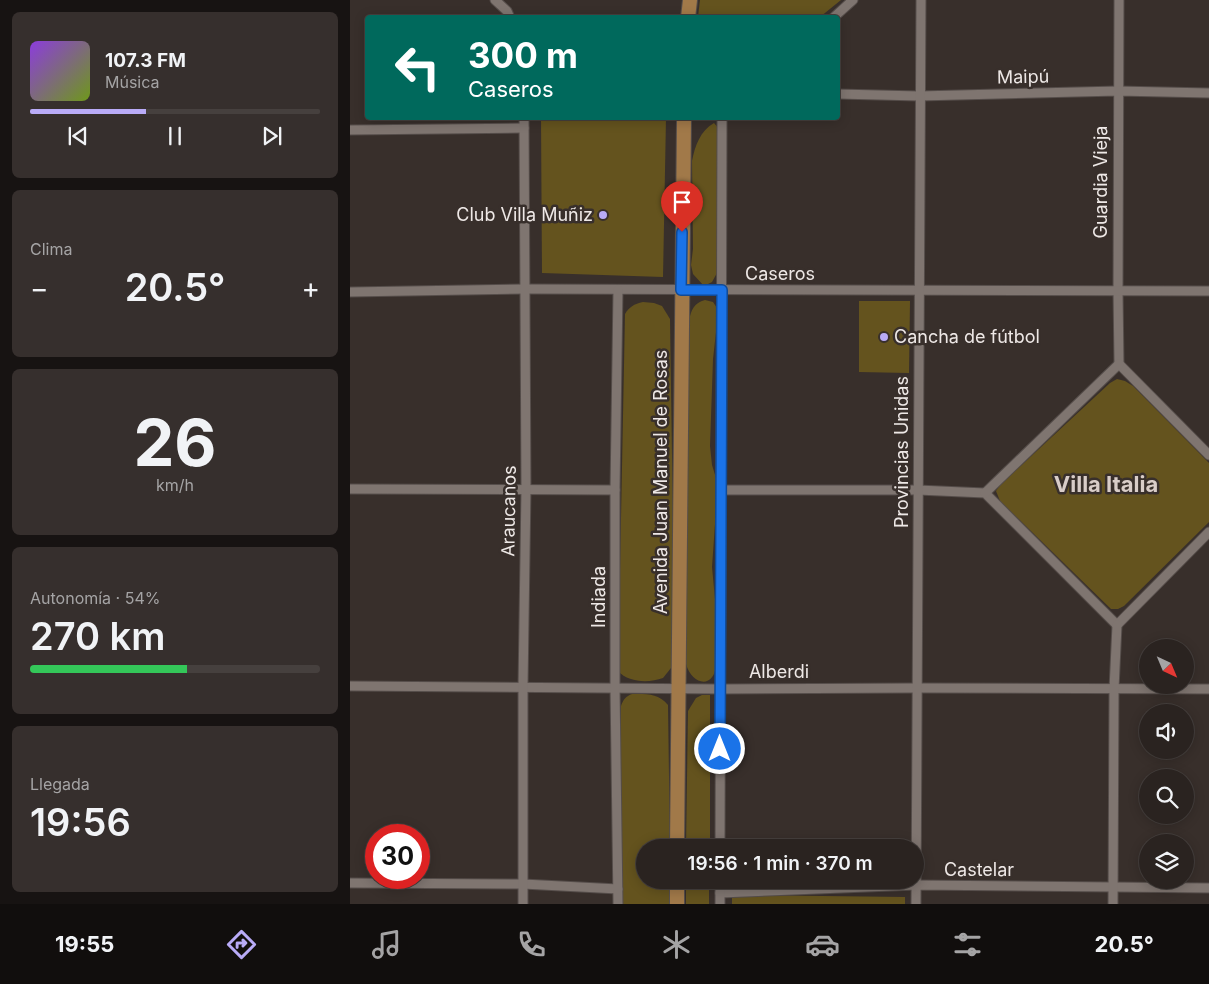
<!DOCTYPE html>
<html lang="es">
<head>
<meta charset="utf-8">
<style>
	:root { --surface:#2a2320; --page:#362f2d; --text:#f1f3f6; --muted:#a5a4a5; --line:#46403e; --accent:#b9abf7 }
	body { margin:0; font-family:Inter,sans-serif; background:var(--page); color:var(--text); height:100vh; display:flex; flex-direction:column; font-size:19px; white-space:nowrap }
	* { box-sizing:border-box; margin:0 }
	p { font-size:16px; color:var(--muted) }
	.icon { flex:none; width:28px; height:28px; fill:none; stroke:currentColor; stroke-width:2; stroke-linecap:round; stroke-linejoin:round }
	.map { position:relative; flex:1; overflow:hidden }
	.details { display:flex; flex-direction:column; gap:12px; padding:12px; background:#171312; width:350px }
	.details>* { flex:none }
	.hud { position:absolute; left:15px; top:15px; width:475px; height:105px; border-radius:5px; box-shadow:0 2px 12px #0003,0 0 0 1px var(--line); background:#00695c; color:#fff; overflow:hidden }
	.needle { width:32px; rotate:136deg }
	.controls { position:absolute; left:789px; top:639px; display:grid; gap:10px }
	.controls a { display:grid; place-items:center; width:55px; height:55px; border-radius:50%; background:var(--surface); box-shadow:0 2px 12px #0003,0 0 0 1px var(--line); font-size:25px }
	.speed { position:absolute; left:15px; top:824px; display:flex; gap:10px; font-size:25px; font-weight:700; text-align:center }
	.speed>* { display:grid; place-content:center; width:65px; height:65px; border-radius:50%; background:var(--surface); box-shadow:0 2px 12px #0003,0 0 0 1px var(--line); line-height:1 }
	.speed .limit { border:8px solid #d22; background:#fff; color:#111 }
	.pin { position:absolute; display:grid; place-items:center; width:42px; height:42px; color:#fff; margin:-51px -21px; border-radius:50% 50% 50% 0; rotate:-45deg; box-shadow:0 0 5px #0007 }
	.pin .icon { rotate:45deg }
	.me { position:absolute; width:55px; margin:-28px; rotate:0deg; stroke-linejoin:round; filter:drop-shadow(0 0 4px #0008) }
	.turn { display:flex; align-items:center; gap:18px; height:105px; padding:0 20px; font-size:22px }
	.turn .icon { width:65px; height:65px; stroke-width:2.5 }
	.turn b { display:block; font-size:35px; line-height:42px }
	.big { font-size:38px; font-weight:600; line-height:1.1 }
	.details .tile { flex:1; display:flex; flex-direction:column; justify-content:center; gap:8px; min-width:0; padding:0 18px; border-radius:8px; background:var(--page) }
	.details .dial { align-items:center; gap:0 }
	.dial b { font-size:65px; line-height:1 }
	.song { display:flex; align-items:center; gap:15px }
	.cover { width:60px; height:60px; border-radius:8px; background:linear-gradient(135deg,hsl(270 70% 55%),hsl(80 70% 35%)) }
	.played { height:5px; border-radius:2px; background:linear-gradient(90deg,var(--accent) 40%,var(--line) 40%) }
	.keys { display:flex; justify-content:space-around; direction:ltr }
	.heat { display:flex; justify-content:space-between; align-items:center; font-size:28px; direction:ltr }
	.charge { height:8px; border-radius:4px; background:linear-gradient(90deg,#34c759 54%,var(--line) 0) }
	.trip { position:absolute; left:286px; top:839px; width:288px; height:50px; border-radius:25px; background:var(--surface); box-shadow:0 2px 12px #0003,0 0 0 1px var(--line); font-weight:600; line-height:50px; text-align:center }
	.dock { display:flex; height:80px; justify-content:space-around; align-items:center; background:#110e0d; color:var(--muted) }
	.dock .icon { width:35px; height:35px }
	.dock .current { color:var(--accent) }
	.dock b { font-size:22px; color:var(--text) }
	main { display:flex; flex:1; min-height:0 }
	.map>svg:first-child { display:block }
	.green { fill:#64531e }
	.lines { fill:none; stroke-linecap:round; stroke-linejoin:round }
	.minor-casing { stroke:#554d4a; stroke-width:11 }
	.primary-casing { stroke:#554d4a; stroke-width:16 }
	.minor { stroke:#7f7570; stroke-width:9 }
	.primary { stroke:#a17949; stroke-width:14 }
	.route-casing { stroke:#114b97; stroke-width:12 }
	.route { stroke:#1a73e8; stroke-width:9 }
	.poi-dot { fill:#b9abf7; stroke:#382f2b; stroke-width:2 }
	.labels { text-anchor:middle; stroke-width:5; stroke-linejoin:round; paint-order:stroke }
	.street-label { font-size:18px; fill:#eee8e6; stroke:#382f2b }
	.poi-label { font-size:18px; fill:#eee8e6; stroke:#382f2b; text-anchor:end }
	.district-label { font-size:22px; font-weight:bold; fill:#d9cdc8; stroke:#382f2b }
</style>
</head>
<body>
<main>
<section class="details">
<div class="tile">
<div class="song"><i class="cover"></i><div><b>107.3 FM</b><p>Música</p></div></div>
<div class="played"></div>
<div class="keys"><svg class="icon" aria-label="previous" viewBox="0 0 24 24"><path d="M18 5L8 12l10 7zM5 5v14"/></svg><svg class="icon" aria-label="pause" viewBox="0 0 24 24"><path d="M8 5v14M16 5v14"/></svg><svg class="icon" aria-label="next" viewBox="0 0 24 24"><path d="M6 5l10 7-10 7zM19 5v14"/></svg></div>
</div>
<div class="tile"><p>Clima</p>
<div class="heat"><a>−</a><b class="big">20.5°</b><a>+</a></div>
</div>
<div class="tile dial"><b>26</b><p>km/h</p></div>
<div class="tile"><p>Autonomía · 54%</p><b class="big">270 km</b><div class="charge"></div></div>
<div class="tile"><p>Llegada</p><b class="big">19:56</b></div>
</section>
<div class="map">
<svg width="859" height="904" viewBox="0 0 859 904">
	<rect width="100%" height="100%" fill="#382f2b"/>
	<g class="green">
		<path d="M350,0H491L470,17H348Z"/>
		<path d="M191,118H316L313,277L192,273Z"/>
		<path d="M364,123L370,130L367,273L362,282L354,286L343,274L341,265L343,249L342,161C345,146 350,131 364,123Z"/>
		<path d="M355,300L363,302L367,308L368,314L363,359L360,446L362,465L366,478V510L362,567L365,599L366,664C365,689 342,686 336,664L339,321C341,310 344,303 355,300Z"/>
		<path d="M509,301H560L559,373L509,372Z"/>
		<path d="M293,302L304,303L312,306L320,319L324,591L321,668L313,678C299,683 279,683 268,671L275,314C279,307 284,304 293,302Z"/>
		<path d="M767,379L775,381L783,386L859,463V522L774,606L768,609H761L650,501L646,491L650,485L760,383Z"/>
		<path d="M282,694C297,694 308,693 318,705L320,847L295,848V880H320V904H271V706C273,700 276,696 282,694Z"/>
		<path d="M352,695H360V847H336L338,711L346,698Z"/>
		<rect x="336" y="880" width="23" height="24"/>
		<path d="M382,895L555,897V904H382Z"/>
	</g>
	<g class="lines">
		<g class="minor-casing">
			<g id="minor">
				<path d="M145,0L157,11L160,18"/>
				<path d="M769,0L768,291L769,364"/>
				<path d="M483,18L503,0"/>
				<path d="M488,94L569,96L768,91L859,93"/>
				<path d="M0,130L174,128"/>
				<path d="M0,292L176,289L859,291"/>
				<path d="M769,364L859,455"/>
				<path d="M0,489L265,490"/>
				<path d="M372,490H568L635,493L767,625"/>
				<path d="M635,493L769,364"/>
				<path d="M767,625L859,532"/>
				<path d="M0,686L370,689L567,688L859,689"/>
				<path d="M370,848L372,118"/>
				<path d="M0,883L173,884L268,889"/>
				<path d="M370,893L566,885L859,888"/>
				<path d="M173,904V687L176,489L174,118"/>
				<path d="M268,904L265,688V490L268,290"/>
				<path d="M370,904V880"/>
				<path d="M566,904L571,0"/>
				<path d="M763,904L764,689L767,625"/>
			</g>
		</g>
		<g class="primary-casing">
			<g id="primary">
				<path d="M338,18L340,0"/>
				<path d="M327,848L334,118"/>
				<path d="M327,904V880"/>
			</g>
		</g>
		<use href="#minor" class="minor"/>
		<use href="#primary" class="primary"/>
	</g>
	<g class="lines">
		<g class="route-casing">
			<path id="route" d="M332,232L331,290H372L370,749"/>
		</g>
		<use href="#route" class="route"/>
	</g>
	<g class="poi-dot">
		<circle cx="253" cy="215" r="5"/>
		<circle cx="534" cy="337" r="5"/>
	</g>
	<g class="labels">
		<g class="street-label">
			<text transform="translate(673 77) rotate(-1)" y="6">Maipú</text>
			<text transform="translate(751 182) rotate(-90)" y="6">Guardia Vieja</text>
			<text x="430" y="280">Caseros</text>
			<text transform="translate(552 452) rotate(-90)" y="6">Provincias Unidas</text>
			<text transform="translate(311 482) rotate(-90)" y="6">Avenida Juan Manuel de Rosas</text>
			<text transform="translate(159 511) rotate(-89)" y="6">Araucanos</text>
			<text transform="translate(249 597) rotate(-90)" y="6">Indiada</text>
			<text x="429" y="678">Alberdi</text>
			<text x="629" y="876">Castelar</text>
		</g>
		<g class="poi-label">
			<text x="243" y="221">Club Villa Muñiz</text>
			<text x="544" y="343" text-anchor="start">Cancha de fútbol</text>
		</g>
		<g class="district-label">
			<text x="756" y="492">Villa Italia</text>
		</g>
	</g>
</svg>
<div class="controls">
<a><svg class="needle" viewBox="-14 -14 28 28"><path d="M0-13l5 13h-10z" fill="#e53935"/><path d="M0 13l5-13h-10z" fill="#a5a4a5"/></svg></a>
<a><svg class="icon" aria-label="sound" viewBox="0 0 24 24"><path d="M4 9h4l5-4v14l-5-4H4zM17 9q2 3 0 6"/></svg></a>
<a><svg class="icon" aria-label="search" viewBox="0 0 24 24"><circle cx="10" cy="10" r="6"/><path d="M15 15l6 6"/></svg></a>
<a><svg class="icon" aria-label="layers" viewBox="0 0 24 24"><path d="M12 4l9 5-9 5-9-5zM3 14l9 5 9-5"/></svg></a>
</div>
<div class="speed"><div class="limit">30</div></div>
<div class="pin" style="left:332px;top:232px;background:#d93025"><svg class="icon" aria-label="arrive" viewBox="0 0 24 24"><path d="M6 21V4h12l-3 4 3 4H6"/></svg></div>
<svg class="me" style="left:370px;top:749px" viewBox="-20 -20 40 40"><circle r="17" fill="#1a73e8" stroke="#fff" stroke-width="3"/><path d="M0-11L8 9 0 5-8 9z" fill="#fff"/></svg>
<div class="trip">19:56 · 1 min · 370 m</div>
<div class="hud">
<div class="turn"><svg class="icon" aria-label="left" viewBox="0 0 24 24"><path d="M17 20v-9H6M10 6l-5 5 5 5"/></svg><div><b>300 m</b>Caseros</div></div>
</div>
</div>
</main>
<nav class="dock">
<b>19:55</b>
<svg class="icon current" aria-label="directions" viewBox="0 0 24 24"><path d="M12 3l9 9-9 9-9-9zM9 14v-3h6M13 9l2 2-2 2"/></svg>
<svg class="icon" aria-label="music" viewBox="0 0 24 24"><path d="M9 18V5l10-2v13"/><circle cx="6" cy="18" r="3"/><circle cx="16" cy="16" r="3"/></svg>
<svg class="icon" aria-label="phone" viewBox="0 0 24 24"><path d="M5 4h4l2 5-3 2q2 4 5 5l2-3 5 2v4C11 20 4 13 5 4z"/></svg>
<svg class="icon" aria-label="climate" viewBox="0 0 24 24"><path d="M12 3v18M4 7l16 10M4 17L20 7"/></svg>
<svg class="icon" aria-label="car" viewBox="0 0 24 24"><path d="M5 17H2v-5l4-1 3-4h7l3 4 3 1v5h-3M9 17h6M6 11h13"/><circle cx="7" cy="17" r="2"/><circle cx="17" cy="17" r="2"/></svg>
<svg class="icon" aria-label="filters" viewBox="0 0 24 24"><path d="M4 7h16M4 17h16"/><circle cx="9" cy="7" r="2"/><circle cx="15" cy="17" r="2"/></svg>
<b>20.5°</b>
</nav>
</body>
</html>
